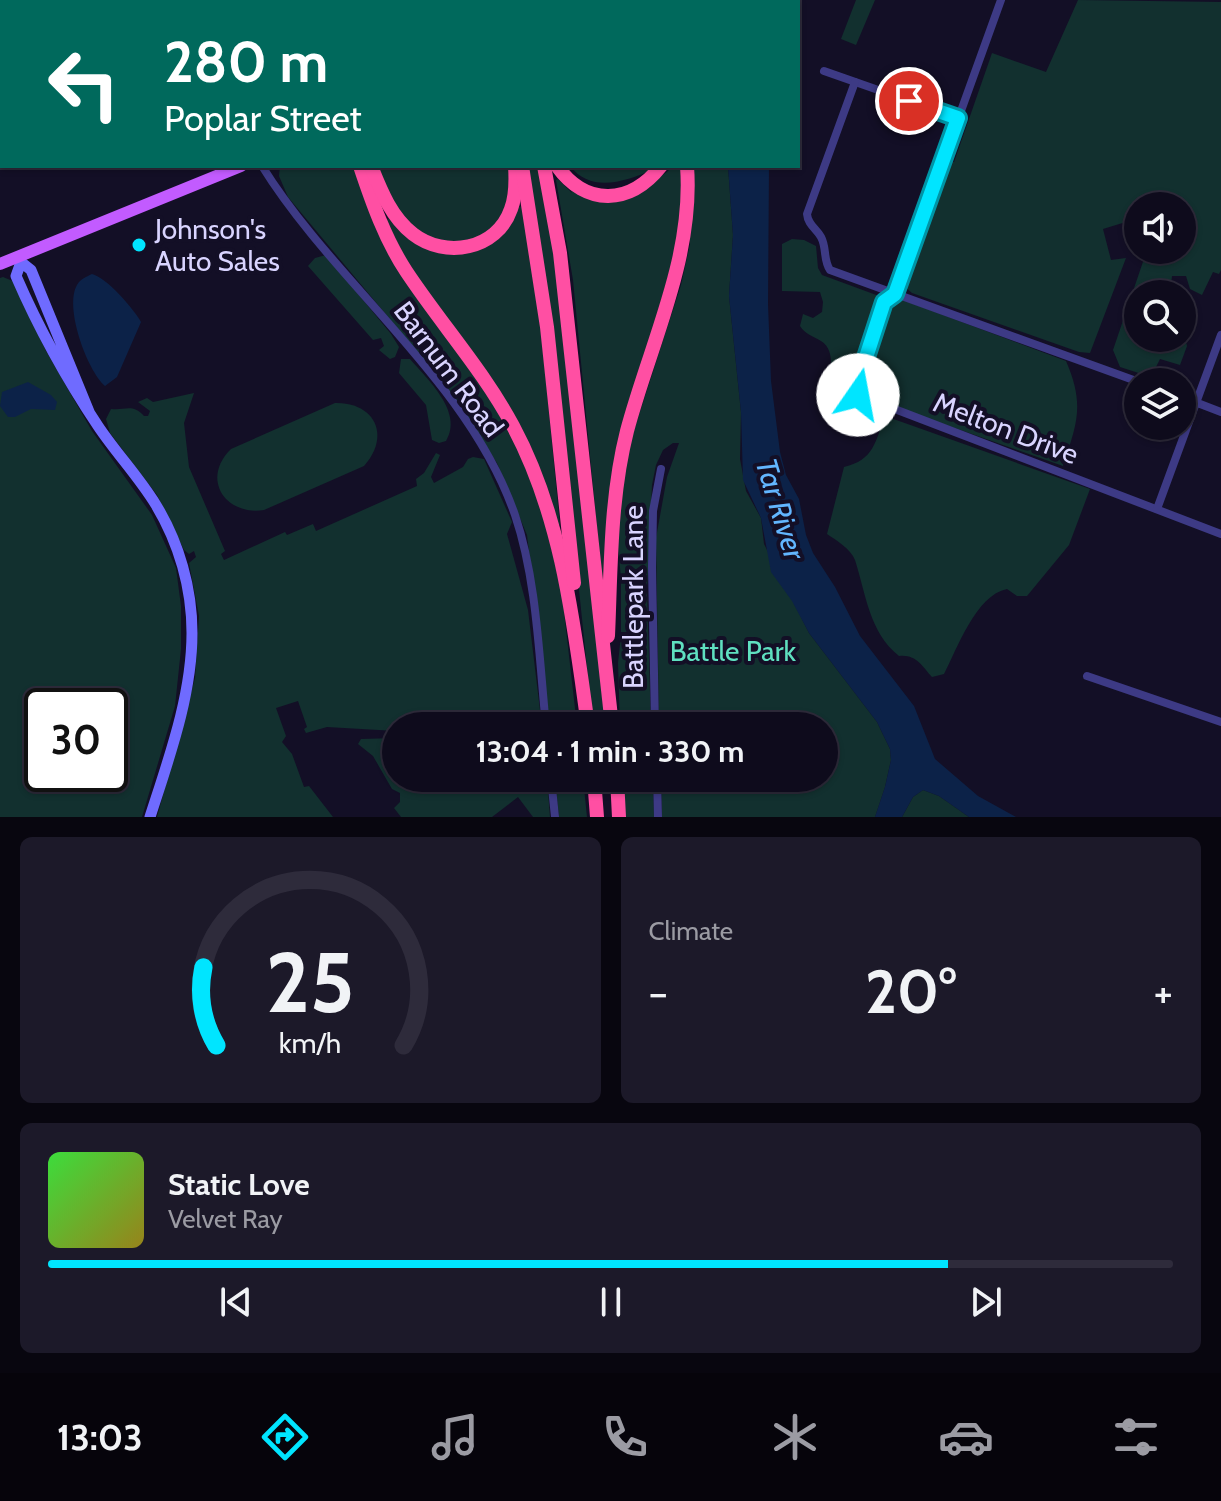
<!DOCTYPE html>
<html lang="en">
<head>
<meta charset="utf-8">
<style>
	:root { --surface:#0e0b1c; --page:#1c1929; --text:#f1f3f6; --muted:#9b9ba3; --line:#2e2b3b; --accent:#00e5ff }
	body { margin:0; font-family:Cabin,sans-serif; background:var(--page); color:var(--text); height:100vh; display:flex; flex-direction:column; font-size:30px; white-space:nowrap }
	* { box-sizing:border-box; margin:0 }
	p { font-size:26px; color:var(--muted) }
	.icon { flex:none; width:44px; height:44px; fill:none; stroke:currentColor; stroke-width:2; stroke-linecap:round; stroke-linejoin:round }
	.map { position:relative; height:817px; overflow:hidden }
	.drawer { display:flex; flex-direction:column; gap:20px; padding:20px; background:#08060f; flex:1 }
	.drawer>* { flex:none }
	.top-card { position:absolute; left:0px; top:0px; width:800px; height:168px; box-shadow:0 2px 6px #0004,0 0 0 2px var(--line); background:#00695c; color:#fff; overflow:hidden }
	.fabs { position:absolute; left:1124px; top:192px; display:grid; gap:16px }
	.fabs a { display:grid; place-items:center; width:72px; height:72px; border-radius:50%; background:var(--surface); box-shadow:0 2px 6px #0004,0 0 0 2px var(--line); font-size:40px }
	.speed { position:absolute; left:24px; top:688px; display:flex; gap:16px; font-size:40px; font-weight:700; text-align:center }
	.speed>* { display:grid; place-content:center; width:104px; height:104px; border-radius:50%; background:var(--surface); box-shadow:0 2px 6px #0004,0 0 0 2px var(--line); line-height:1 }
	.speed .limit { border:4px solid #111; border-radius:12px; background:#fff; color:#111 }
	.pin { position:absolute; display:grid; place-items:center; width:68px; height:68px; color:#fff; margin:-34px; border:4px solid #fff; border-radius:50%; box-shadow:0 2px 8px #0007 }
	.me { position:absolute; width:88px; margin:-44px; rotate:12deg; stroke-linejoin:round; filter:drop-shadow(0 0 6px #0008) }
	.turn { display:flex; align-items:center; gap:28px; height:168px; padding:0 32px; font-size:36px }
	.turn .icon { width:104px; height:104px; stroke-width:2.5 }
	.turn b { display:block; font-size:56px; line-height:68px }
	.big { font-size:60px; font-weight:700; line-height:1.1 }
	.drawer .tile { flex:1; display:flex; flex-direction:column; justify-content:center; gap:12px; min-width:0; padding:0 28px; border-radius:12px; background:var(--page) }
	.drawer .dial { align-items:center; gap:0 }
	.dial svg { height:208px; overflow:visible; fill:none; stroke:var(--line); stroke-width:7; stroke-linecap:round; text-anchor:middle }
	.dial text { fill:var(--text); stroke:none }
	.song { display:flex; align-items:center; gap:24px }
	.cover { width:96px; height:96px; border-radius:12px; background:linear-gradient(135deg,hsl(120 70% 55%),hsl(50 70% 35%)) }
	.played { height:8px; border-radius:4px; background:linear-gradient(90deg,var(--accent) 80%,var(--line) 80%) }
	.keys { display:flex; justify-content:space-around; direction:ltr }
	.heat { display:flex; justify-content:space-between; align-items:center; font-size:44px; direction:ltr }
	.drawer .tiles { flex:1; display:grid; gap:20px; grid-template-columns:1fr 1fr }
	.tile:last-child { grid-column:span 2 }
	.trip { position:absolute; left:382px; top:712px; width:456px; height:80px; border-radius:40px; background:var(--surface); box-shadow:0 2px 6px #0004,0 0 0 2px var(--line); font-weight:700; line-height:80px; text-align:center }
	.menu { display:flex; height:128px; justify-content:space-around; align-items:center; background:#06040b; color:var(--muted) }
	.menu .icon { width:56px; height:56px }
	.menu .selected { color:var(--accent) }
	.menu b { font-size:36px; color:var(--text) }
	.map>svg:first-child { display:block }
	.green { fill:#12302f; fill-rule:evenodd }
	.water { fill:#0c2248 }
	.lines { fill:none; stroke-linecap:round; stroke-linejoin:round }
	.street { stroke:#3d3a85; stroke-width:8 }
	.secondary { stroke:#6f6bff; stroke-width:11 }
	.primary { stroke:#c25bff; stroke-width:12 }
	.highway { stroke:#ff4fa3; stroke-width:14 }
	.rail-casing { stroke:#00e5ff; stroke-width:5 }
	.rail { stroke:#130f26; stroke-width:2; stroke-dasharray:6; stroke-linecap:butt }
	.route-casing { stroke:#0095a6; stroke-width:20 }
	.route { stroke:#00e5ff; stroke-width:14 }
	.poi-dot { fill:#00e5ff; stroke:#130f26; stroke-width:3 }
	.labels { text-anchor:middle; stroke-width:8; stroke-linejoin:round; paint-order:stroke }
	.poi-label { font-size:28px; fill:#d9d4ff; stroke:#130f26; text-anchor:start }
	.street-label { font-size:28px; fill:#d9d4ff; stroke:#130f26 }
	.park-label { font-size:28px; fill:#5fe0c0; stroke:#130f26 }
	.water-label { font-size:30px; font-style:italic; fill:#62b6ff; stroke:#130f26 }
</style>
</head>
<body>
<div class="map">
<svg width="1221" height="817" viewBox="0 0 1221 817">
	<rect width="100%" height="100%" fill="#130f26"/>
	<g class="green">
		<path d="M856,0H875L856,45L841,39Z"/>
		<path d="M1078,0L1221,2V270L1219,274L1213,272L1202,295L1190,289L1186,276H1172L1170,294H1138V338H1182V324L1187,346L1180,365L1160,359L1151,377L1120,367L1113,350L1147,250H1182V206H1138V225L1129,221L1103,229L1111,260L1126,258L1090,353L1079,352L912,293L905,287L950,161L954,162L992,53L1046,72Z"/>
		<path d="M280,166H355L369,209L483,380L537,487L562,594L577,726H550L527,535L497,463L449,390L288,197L279,176Z"/>
		<path d="M377,166H508V170L510,168C510,179 513,196 508,206C488,254 434,252 402,216C390,203 384,182 377,166Z"/>
		<path d="M528,166H540C575,350 586,539 605,726H593L550,307Z"/>
		<path d="M570,166H656L653,170C625,181 592,194 570,166Z"/>
		<path d="M672,166H676V170L678,166H683L681,230L628,417L604,600L573,280L556,180L558,179L572,193L568,184L584,195C605,191 663,184 672,166Z"/>
		<path d="M690,166H728L733,235L729,296L741,412L740,459L746,491L761,518L764,544L809,633L877,722L890,749L891,760L885,787L875,817H662L661,778H824V726H659L656,538L667,477L679,443H673L663,450L656,465L652,485L647,590L651,726H620L618,663L621,635V578L617,538L624,461L681,285L690,244Z"/>
		<path d="M522,206L541,331L560,525H556L533,459L402,252L386,220L389,218L406,237L462,252L516,208Z"/>
		<path d="M792,239L804,240L816,246L818,268L822,275L879,296L882,299L847,396L830,389C830,373 836,350 821,341C813,336 805,334 800,326L803,314L813,318L822,312L823,302L820,292L782,291V244Z"/>
		<path d="M326,255L391,334L399,347L395,357L390,359L379,350L384,346L381,338L373,340L308,266L315,258Z"/>
		<path d="M3,277L15,282L46,351L92,431L152,515L176,568L181,606V649L175,706L142,817H0V278ZM42,706H110V774H42Z"/>
		<path d="M895,297L1066,361C1085,405 1077,423 1063,466L867,397L863,386L888,305Z"/>
		<path d="M401,359H410C427,379 464,412 446,441L439,443L432,440L426,405L399,373Z"/>
		<path d="M194,393L184,423L189,467L225,551L221,554L224,560L285,532L287,535L313,524L316,531L417,486L416,479L424,473L436,453L440,455L431,477L434,483L463,467L468,459L473,457L484,459L512,522L507,534L528,610L540,710L532,722L525,726H396V731L327,727L306,733L304,729L307,727L298,701L276,708L286,736L282,742L292,754L304,787L309,786L333,817H157L195,678L199,616L189,563L196,557L194,551L189,554L184,550L157,495L110,433L106,419L111,409C125,411 132,403 144,416H148L150,411L138,402L147,398L153,402Z"/>
		<path d="M335,403C375,402 391,436 364,466L264,510C224,516 201,478 231,449Z"/>
		<path d="M885,416L1090,489L1069,545L1027,596H1017L1007,589C976,595 957,649 944,674L932,677C922,666 916,654 899,656C869,632 866,594 855,560C851,549 836,540 827,534L844,467C874,460 875,442 885,416Z"/>
		<path d="M396,738V778H547L550,817H533L518,797L492,817H401L394,808L400,802V793L392,789L373,756L358,744L361,739Z"/>
		<path d="M555,778H583L587,817H559Z"/>
		<path d="M621,778H653L654,817H624Z"/>
		<path d="M923,790L939,796L969,817H902L913,797Z"/>
	</g>
	<g class="water">
		<path d="M728,166H769L768,304L771,381L780,452L786,475L799,499L806,535L813,553L835,587L860,636L914,706L935,759L978,796L1016,817H969L939,796L923,790L913,797L902,817H875L885,787L891,760L890,749L877,722L809,633L792,601L771,572L761,518L743,480L741,412L729,296L733,235Z"/>
		<path d="M92,274C106,277 134,309 141,322L117,377L105,386C87,370 64,307 77,285C80,279 86,277 92,274Z"/>
		<path d="M28,382L51,395L57,402L55,410L31,409L15,417H8L0,406L2,392Z"/>
	</g>
	<g class="lines">
		<g class="street">
			<path d="M1001,0L895,294L884,302L856,388L858,395L1221,534"/>
			<path d="M824,71L958,118"/>
			<path d="M855,82L807,214C808,225 816,228 821,237C827,248 823,260 830,270L1139,382"/>
			<path d="M262,166C335,284 469,381 515,515C537,580 539,658 546,726"/>
			<path d="M1182,397L1221,412"/>
			<path d="M1157,509L1221,335"/>
			<path d="M1087,676L1221,722"/>
			<path d="M655,726L652,567L653,511L661,469"/>
			<path d="M551,778L555,817"/>
			<path d="M657,778L658,817"/>
		</g>
		<path class="secondary" d="M90,414L31,270L21,262L16,276C39,329 66,378 98,426C116,453 139,477 156,505C179,543 192,588 192,633C192,695 169,758 150,817"/>
		<path class="primary" d="M0,264L241,166"/>
		<g class="highway">
			<path d="M479,0V2"/>
			<path d="M506,0L507,2"/>
			<path d="M667,2L668,0"/>
			<path d="M360,166C372,202 385,239 406,271C441,324 483,370 513,426C562,517 574,625 588,726"/>
			<path d="M371,166C381,191 391,217 413,234C445,259 497,250 511,209C516,196 516,181 515,166"/>
			<path d="M522,166L547,327L574,583"/>
			<path d="M544,166L560,253L612,726"/>
			<path d="M557,166C586,207 630,205 661,166"/>
			<path d="M608,636C611,568 610,498 627,431C650,344 694,258 687,166"/>
			<path d="M594,778L597,817"/>
			<path d="M617,778L619,817"/>
		</g>
		<g class="rail-casing">
			<g id="rail">
				<path d="M170,2L176,0"/>
				<path d="M0,57L2,56"/>
			</g>
		</g>
		<use href="#rail" class="rail"/>
	</g>
	<g class="lines">
		<g class="route-casing">
			<path id="route" d="M858,395L856,388L884,302L895,294L958,118L909,101"/>
		</g>
		<use href="#route" class="route"/>
	</g>
	<circle class="poi-dot" cx="139" cy="245" r="8"/>
	<g class="labels">
		<g class="poi-label">
			<text x="155" y="239">Johnson's<tspan x="155" dy="32">Auto Sales</tspan></text>
		</g>
		<g class="street-label">
			<text transform="translate(449 369) rotate(53)" y="10">Barnum Road</text>
			<text transform="translate(1006 428) rotate(21)" y="10">Melton Drive</text>
			<text transform="translate(633 597) rotate(-90)" y="10">Battlepark Lane</text>
		</g>
		<g class="park-label">
			<text x="733" y="661">Battle Park</text>
		</g>
		<g class="water-label">
			<text transform="translate(780 509) rotate(73)" y="10">Tar River</text>
		</g>
	</g>
</svg>
<div class="fabs">
<a><svg class="icon" aria-label="sound" viewBox="0 0 24 24"><path d="M4 9h4l5-4v14l-5-4H4zM17 9q2 3 0 6"/></svg></a>
<a><svg class="icon" aria-label="search" viewBox="0 0 24 24"><circle cx="10" cy="10" r="6"/><path d="M15 15l6 6"/></svg></a>
<a><svg class="icon" aria-label="layers" viewBox="0 0 24 24"><path d="M12 4l9 5-9 5-9-5zM3 14l9 5 9-5"/></svg></a>
</div>
<div class="speed"><div class="limit">30</div></div>
<div class="pin" style="left:909px;top:101px;background:#d93025"><svg class="icon" aria-label="arrive" viewBox="0 0 24 24"><path d="M6 21V4h12l-3 4 3 4H6"/></svg></div>
<svg class="me" style="left:858px;top:395px" viewBox="-20 -20 40 40"><circle r="19" fill="#fff"/><path d="M0-13L10 11 0 6-10 11z" fill="#00e5ff"/></svg>
<div class="trip">13:04 · 1 min · 330 m</div>
<div class="top-card">
<div class="turn"><svg class="icon" aria-label="left" viewBox="0 0 24 24"><path d="M17 20v-9H6M10 6l-5 5 5 5"/></svg><div><b>280 m</b>Poplar Street</div></div>
</div>
</div>
<section class="drawer">
<div class="tiles">
<div class="tile dial"><svg viewBox="0 0 100 80">
<path d="M14 69A42 42 0 1 1 86 69"/>
<path d="M14 69A42 42 0 0 1 9 39" stroke="#00e5ff"/>
<text x="50" y="56" font-size="32" font-weight="700">25</text>
<text x="50" y="72" font-size="11">km/h</text>
</svg></div>
<div class="tile"><p>Climate</p>
<div class="heat"><a>−</a><b class="big">20°</b><a>+</a></div>
</div>
<div class="tile">
<div class="song"><i class="cover"></i><div><b>Static Love</b><p>Velvet Ray</p></div></div>
<div class="played"></div>
<div class="keys"><svg class="icon" aria-label="previous" viewBox="0 0 24 24"><path d="M18 5L8 12l10 7zM5 5v14"/></svg><svg class="icon" aria-label="pause" viewBox="0 0 24 24"><path d="M8 5v14M16 5v14"/></svg><svg class="icon" aria-label="next" viewBox="0 0 24 24"><path d="M6 5l10 7-10 7zM19 5v14"/></svg></div>
</div>
</div>
</section>
<nav class="menu">
<b>13:03</b>
<svg class="icon selected" aria-label="directions" viewBox="0 0 24 24"><path d="M12 3l9 9-9 9-9-9zM9 14v-3h6M13 9l2 2-2 2"/></svg>
<svg class="icon" aria-label="music" viewBox="0 0 24 24"><path d="M9 18V5l10-2v13"/><circle cx="6" cy="18" r="3"/><circle cx="16" cy="16" r="3"/></svg>
<svg class="icon" aria-label="phone" viewBox="0 0 24 24"><path d="M5 4h4l2 5-3 2q2 4 5 5l2-3 5 2v4C11 20 4 13 5 4z"/></svg>
<svg class="icon" aria-label="climate" viewBox="0 0 24 24"><path d="M12 3v18M4 7l16 10M4 17L20 7"/></svg>
<svg class="icon" aria-label="car" viewBox="0 0 24 24"><path d="M5 17H2v-5l4-1 3-4h7l3 4 3 1v5h-3M9 17h6M6 11h13"/><circle cx="7" cy="17" r="2"/><circle cx="17" cy="17" r="2"/></svg>
<svg class="icon" aria-label="filters" viewBox="0 0 24 24"><path d="M4 7h16M4 17h16"/><circle cx="9" cy="7" r="2"/><circle cx="15" cy="17" r="2"/></svg>
</nav>
</body>
</html>
